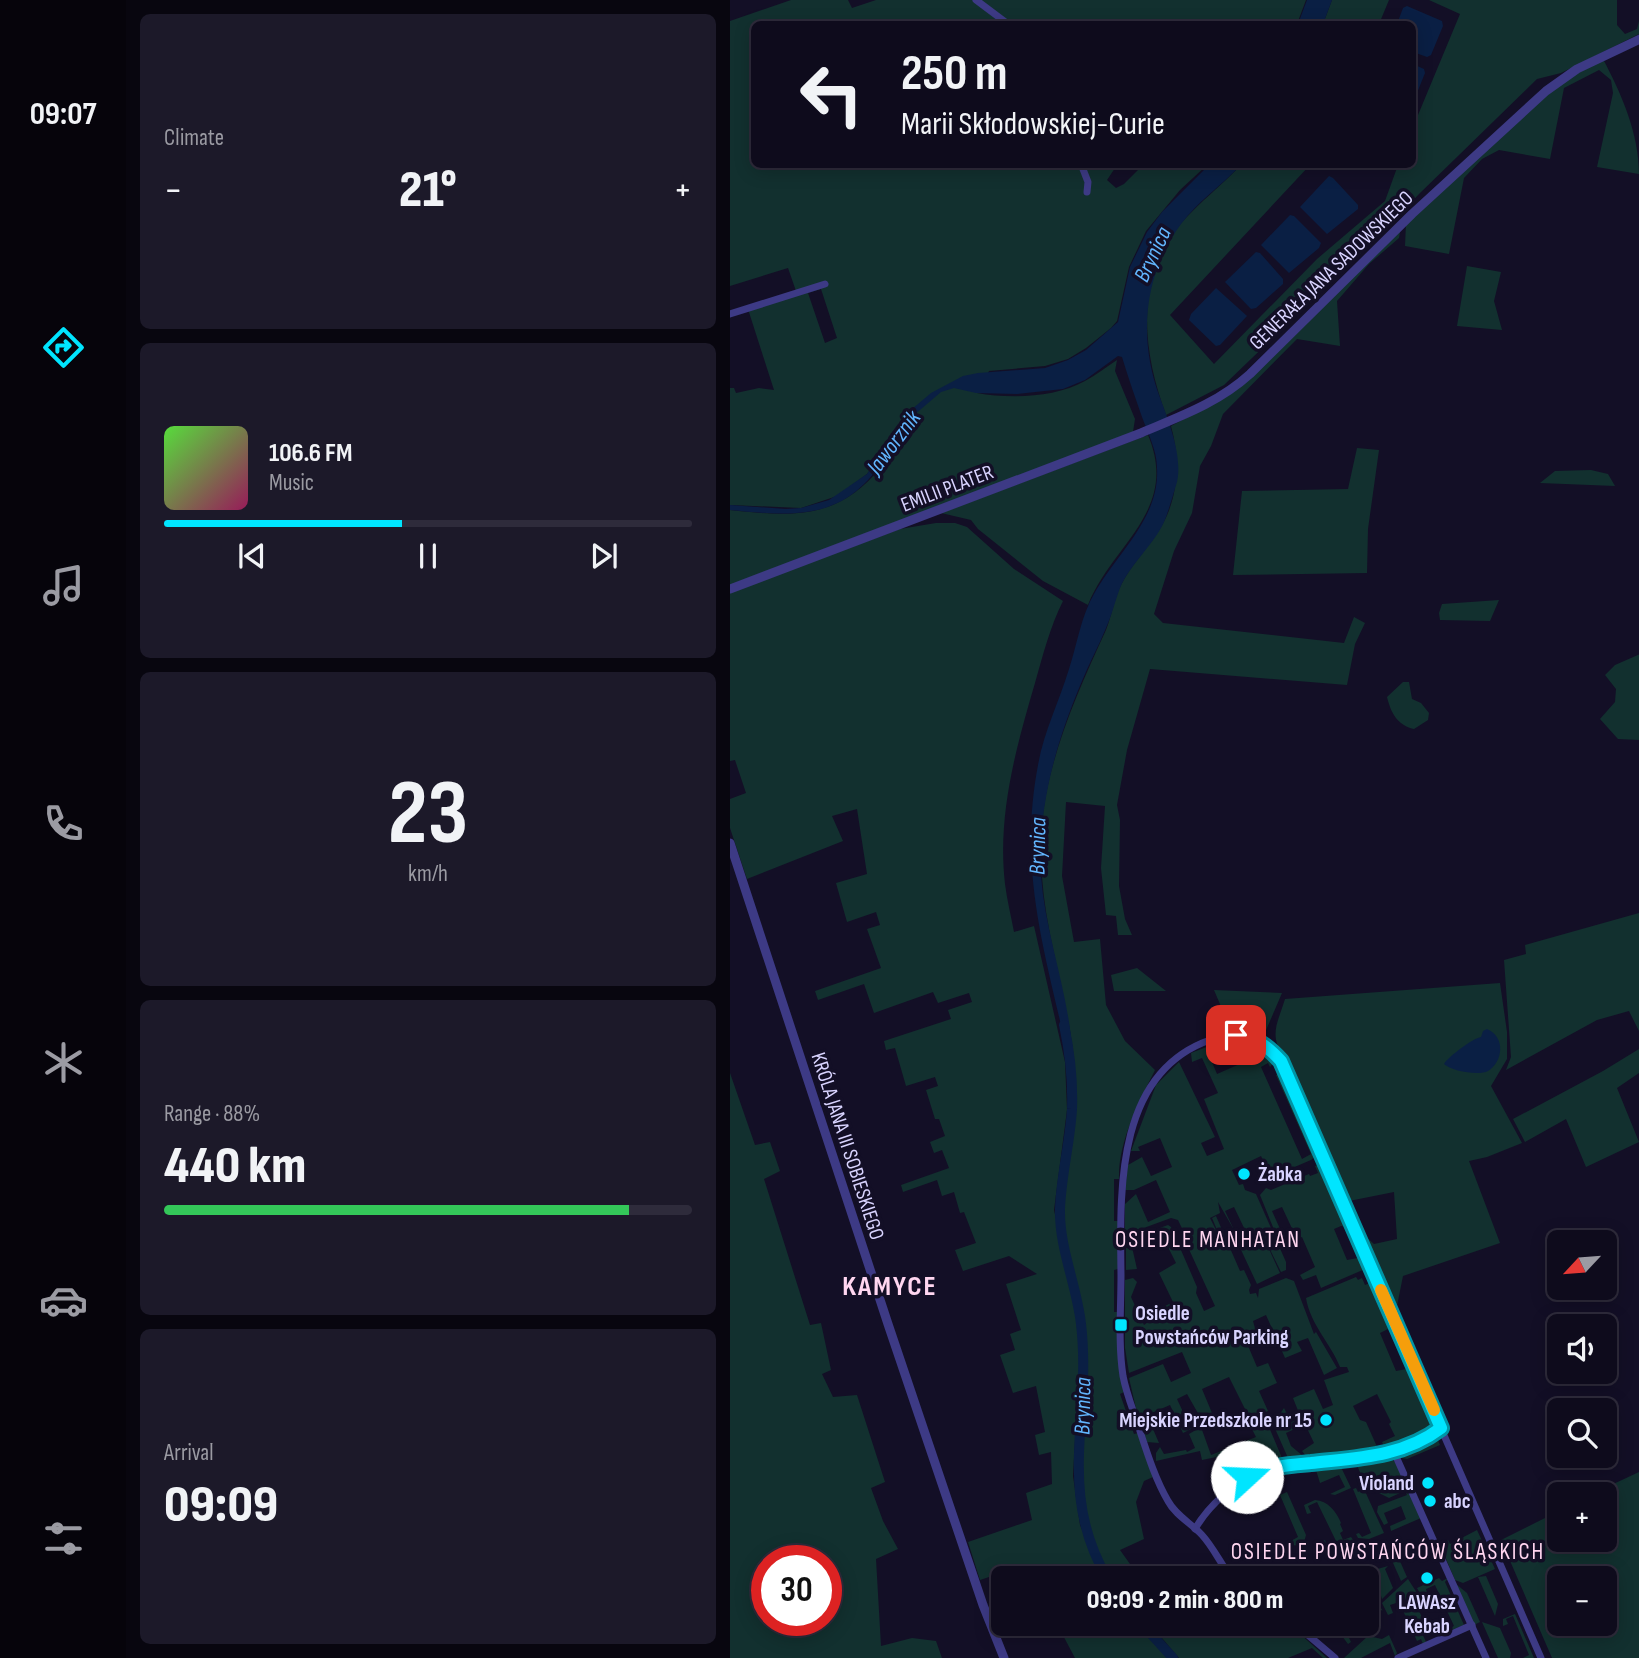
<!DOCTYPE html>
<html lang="en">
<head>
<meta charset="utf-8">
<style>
	:root { --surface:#0e0b1c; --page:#1c1929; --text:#f1f3f6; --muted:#9b9ba3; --line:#2e2b3b; --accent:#00e5ff }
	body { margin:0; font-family:"Sofia Sans Condensed",sans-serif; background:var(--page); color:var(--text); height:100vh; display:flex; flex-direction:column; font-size:26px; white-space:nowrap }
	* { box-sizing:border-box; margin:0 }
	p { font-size:23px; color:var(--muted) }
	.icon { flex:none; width:38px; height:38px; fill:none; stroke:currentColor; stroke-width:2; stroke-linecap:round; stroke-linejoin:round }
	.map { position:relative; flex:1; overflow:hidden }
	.panel { display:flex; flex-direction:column; gap:14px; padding:14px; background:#08060f; width:604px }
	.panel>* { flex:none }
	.guide { position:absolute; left:21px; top:21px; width:665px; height:147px; border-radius:10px; box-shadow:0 4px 18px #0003,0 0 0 2px var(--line); background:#0e0b1c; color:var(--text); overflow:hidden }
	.needle { width:46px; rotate:244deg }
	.controls { position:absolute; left:817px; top:1230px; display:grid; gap:14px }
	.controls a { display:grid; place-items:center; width:70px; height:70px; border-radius:10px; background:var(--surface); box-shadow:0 4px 18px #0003,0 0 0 2px var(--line); font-size:35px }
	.speed { position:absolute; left:21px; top:1545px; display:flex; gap:14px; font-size:35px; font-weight:700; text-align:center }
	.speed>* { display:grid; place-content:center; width:91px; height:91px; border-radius:50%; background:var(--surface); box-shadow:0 4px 18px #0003,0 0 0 2px var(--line); line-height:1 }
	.speed .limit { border:10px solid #d22; background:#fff; color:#111 }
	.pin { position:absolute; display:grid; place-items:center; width:60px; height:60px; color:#fff; margin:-30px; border-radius:14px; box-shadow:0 4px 10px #0006 }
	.me { position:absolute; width:77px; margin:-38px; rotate:70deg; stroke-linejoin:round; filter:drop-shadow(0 0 5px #0008) }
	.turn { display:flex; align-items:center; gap:24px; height:147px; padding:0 35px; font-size:32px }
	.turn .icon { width:91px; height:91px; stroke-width:2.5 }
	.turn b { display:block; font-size:49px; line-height:60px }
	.big { font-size:52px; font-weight:800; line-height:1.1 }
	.panel .widget { flex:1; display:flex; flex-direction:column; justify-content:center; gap:10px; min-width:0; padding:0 24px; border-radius:10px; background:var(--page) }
	.panel .dial { align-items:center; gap:0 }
	.dial b { font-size:91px; line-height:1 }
	.song { display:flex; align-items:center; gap:21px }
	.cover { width:84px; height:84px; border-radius:10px; background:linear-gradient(135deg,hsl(110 70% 55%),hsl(330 70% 35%)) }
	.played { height:7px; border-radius:4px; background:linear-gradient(90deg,var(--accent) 45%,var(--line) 45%) }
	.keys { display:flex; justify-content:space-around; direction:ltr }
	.heat { display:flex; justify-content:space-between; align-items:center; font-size:38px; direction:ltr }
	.charge { height:10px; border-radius:5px; background:linear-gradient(90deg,#34c759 88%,var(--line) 0) }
	.trip { position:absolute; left:261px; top:1566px; width:388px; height:70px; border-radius:10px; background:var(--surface); box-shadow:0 4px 18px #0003,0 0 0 2px var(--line); font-weight:800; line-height:70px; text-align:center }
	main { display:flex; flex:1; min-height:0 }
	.dock { display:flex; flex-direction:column; width:126px; justify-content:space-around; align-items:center; background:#06040b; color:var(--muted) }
	.dock .icon { width:49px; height:49px }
	.dock .selected { color:var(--accent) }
	.dock b { font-size:32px; color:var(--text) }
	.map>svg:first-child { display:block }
	.green { fill:#12302f; fill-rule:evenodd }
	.water { fill:#0a1f44 }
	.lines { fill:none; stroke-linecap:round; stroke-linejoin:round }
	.river { stroke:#0a1f44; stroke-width:10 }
	.minor { stroke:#3d3a85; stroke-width:7 }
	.tertiary { stroke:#3d3a85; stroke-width:9 }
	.route-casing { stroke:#0095a6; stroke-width:18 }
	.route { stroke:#00e5ff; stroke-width:12 }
	.slow { stroke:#f59e0b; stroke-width:12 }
	.poi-dot { fill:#00e5ff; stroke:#130f26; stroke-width:2.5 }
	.labels { text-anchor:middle; stroke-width:7; stroke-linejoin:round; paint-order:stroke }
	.street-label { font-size:21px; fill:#d9d4ff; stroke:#130f26 }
	.poi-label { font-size:21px; font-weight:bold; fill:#d9d4ff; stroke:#130f26; text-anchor:start }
	.water-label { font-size:23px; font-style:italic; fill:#62b6ff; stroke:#130f26 }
	.neighbourhood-label { font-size:23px; letter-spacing:2px; fill:#ffd6f0; stroke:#130f26 }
	.district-label { font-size:28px; font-weight:bold; letter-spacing:2px; fill:#ffd6f0; stroke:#130f26 }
</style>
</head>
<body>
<main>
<nav class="dock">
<b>09:07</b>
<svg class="icon selected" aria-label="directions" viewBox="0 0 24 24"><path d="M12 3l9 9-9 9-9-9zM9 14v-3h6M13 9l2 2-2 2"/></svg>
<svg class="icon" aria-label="music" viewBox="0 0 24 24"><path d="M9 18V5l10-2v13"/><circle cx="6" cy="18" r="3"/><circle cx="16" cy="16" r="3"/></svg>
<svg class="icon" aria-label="phone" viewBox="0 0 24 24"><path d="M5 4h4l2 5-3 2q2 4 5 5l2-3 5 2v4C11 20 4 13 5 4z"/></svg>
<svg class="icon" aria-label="climate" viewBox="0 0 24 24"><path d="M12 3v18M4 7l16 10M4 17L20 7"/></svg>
<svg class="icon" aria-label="car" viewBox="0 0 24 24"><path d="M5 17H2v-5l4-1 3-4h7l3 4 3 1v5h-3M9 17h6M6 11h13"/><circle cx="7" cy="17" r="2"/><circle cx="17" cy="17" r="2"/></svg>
<svg class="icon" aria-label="filters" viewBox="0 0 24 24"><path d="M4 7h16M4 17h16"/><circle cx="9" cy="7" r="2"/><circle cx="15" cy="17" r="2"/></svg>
</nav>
<section class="panel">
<div class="widget"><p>Climate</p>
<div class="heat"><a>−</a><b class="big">21°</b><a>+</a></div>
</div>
<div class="widget">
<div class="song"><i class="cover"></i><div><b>106.6 FM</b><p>Music</p></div></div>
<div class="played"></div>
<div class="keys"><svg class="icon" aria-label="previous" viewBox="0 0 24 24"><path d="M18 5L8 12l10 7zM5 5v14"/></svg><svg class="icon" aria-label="pause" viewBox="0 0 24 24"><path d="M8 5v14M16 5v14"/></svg><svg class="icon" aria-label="next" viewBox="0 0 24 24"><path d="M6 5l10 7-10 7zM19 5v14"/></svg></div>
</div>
<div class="widget dial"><b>23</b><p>km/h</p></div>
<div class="widget"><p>Range · 88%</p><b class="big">440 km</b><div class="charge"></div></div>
<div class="widget"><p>Arrival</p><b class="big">09:09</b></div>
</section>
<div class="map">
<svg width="910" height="1658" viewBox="0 0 910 1658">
	<rect width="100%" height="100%" fill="#130f26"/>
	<g class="green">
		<path d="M61,0H118L122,8L146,0H576L567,24H24V164L387,165L377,180L386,188L394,184L413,165H477L450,190L416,231L399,267L387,321L381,328L356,348L338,359L315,366L259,371L247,393C279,399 324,398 355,381C366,375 376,367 387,360L385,371L405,419L403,432L0,585V510C56,516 103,521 145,474C152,466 155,456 161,447C166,441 171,436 176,431V425L194,400L174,416L171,428L157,442L151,455L137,474L107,496L71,508L0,505V388H4L6,393L29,388L44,390L17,306L66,291L58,268L0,286V21ZM91,289L107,338L95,343L78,293Z"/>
		<path d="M602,0H659L649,24H593Z"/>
		<path d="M699,0H887V25L895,34L907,29L909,21V34L831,73L807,79L689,194L650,235L494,385L436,415C412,349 404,278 453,221C471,201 493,184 511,165H580L440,315L484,364L587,259L655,201L668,165L682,164L683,127L730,14Z"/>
		<path d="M873,59C892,95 909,134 909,174L867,167L883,93L881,80L869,70L834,88L820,159L769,150L752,159L734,178L719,254L675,246L676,223L822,87Z"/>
		<path d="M671,226L669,238L639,264L607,301L610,346L567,339L493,414L481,446L470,466L462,513L444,551L424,614L433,623L614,643L624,617L635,623L625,644L617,685L420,669L397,750L387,805L390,820L389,886L395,919L402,935H388L386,916L376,915L371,868L375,806L336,802L332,876L344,942L370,939L376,1005L395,1041L425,1070C409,1102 388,1142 389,1179H384V1221H388V1269L384,1270V1312H388L394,1392L390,1394L404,1434L408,1433L423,1477L414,1481L406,1502L414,1539L390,1550L410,1578H382C330,1492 364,1424 355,1333C352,1293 336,1254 333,1215C329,1171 348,1128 346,1084C343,1013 317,947 312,877C309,843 312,808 320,776C333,724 354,678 376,630C382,615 384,599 391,585C402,563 420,546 432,525C449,496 450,458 441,426L494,398Z"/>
		<path d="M737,266L771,272L764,301L772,330L727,326Z"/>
		<path d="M418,435C450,511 382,544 358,605L313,581L248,529L241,520L211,513Z"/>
		<path d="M627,448L649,450L638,529L637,573L503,575L512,491L618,489Z"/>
		<path d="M861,470L878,474L885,486L810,483L825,471Z"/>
		<path d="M206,523H225L237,527L284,569L333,601C320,627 313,655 305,683C286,748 267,815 275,884C277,900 281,916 284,932L304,926L335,1062L337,1110L324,1210L351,1333L343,1476L350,1525L373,1578H275L271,1573L250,1580L238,1542L302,1520L296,1493L322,1484L321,1452L309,1455L305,1435L315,1432L306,1386L283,1393L270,1355L285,1350L280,1334L291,1330L276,1284L307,1274L279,1256L233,1271L225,1250L246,1243L234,1212L230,1213L224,1192L212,1196L207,1180L173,1192L171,1185L219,1168L212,1150L204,1153L200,1142L215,1136L209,1119H205L196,1090L208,1086L205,1077L176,1086L165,1048L156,1050L154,1041L221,1019L218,1010L242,1002L239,993L208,1003L203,992L144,1013L134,984L88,1000L85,991L151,968L137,929L150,925L146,912L117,922L106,883L137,874L127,809L102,816L113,841L17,879L0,828V799L16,793L5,760L0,761V592L170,529Z"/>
		<path d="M769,600L760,621L710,620L709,613L712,604Z"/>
		<path d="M910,654L909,740L888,739L870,719L885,702L886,689L875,675L885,665Z"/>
		<path d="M673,682H679L682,699L691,703L699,713L698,720L684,729C667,725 661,713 657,697Z"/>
		<path d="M909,913V1031L899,1011L867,1020L776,1070L781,1057L774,960L796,954L795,945Z"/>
		<path d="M407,968L436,991H384L381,975Z"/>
		<path d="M770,983L777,1032V1059L761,1086L792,1143L757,1157L739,1161L770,1243L673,1276L667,1306L633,1234L644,1244L667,1239L664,1192L619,1201L556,1060C538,1036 547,1025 555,999Z"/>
		<path d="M484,990L552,993L534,1035L513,1028L501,1030Z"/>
		<path d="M502,1040C520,1039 533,1049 545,1061L540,1067L538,1063L531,1067L572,1159L581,1154L546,1075L551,1072L587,1155L581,1160L541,1177L531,1156L502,1170L509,1185L513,1184L515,1190L526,1194L556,1262V1270L551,1272L528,1225L550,1273L527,1284L505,1237L516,1232L504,1207L495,1211L504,1230L488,1202L490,1213L480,1218L493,1244L482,1218L486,1216L510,1271L514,1270L521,1285L519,1290L520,1294L526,1293L528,1298L529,1289L556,1278L564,1281L584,1334L586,1332L607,1368L594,1375L578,1338L567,1342L572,1351L555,1358L536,1315L523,1321L527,1336L516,1341L527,1367L538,1363L547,1383L529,1391L538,1411L533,1413L552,1458L534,1463L531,1451L506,1453L472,1460L470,1451L426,1461V1453L430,1447L434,1454L456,1450L457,1452L465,1448L459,1434L471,1427L481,1455L526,1437L520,1425L511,1429L508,1423L519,1417L499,1377L472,1389L487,1425L498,1421L497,1426L484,1429L480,1419L473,1422L457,1394L447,1399L461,1429L453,1433L440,1405L417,1415L429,1443L417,1442L411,1423L413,1422L411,1416L408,1417L399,1378L433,1364L441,1382L461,1373L452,1352L399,1373L395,1348V1280L403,1278L407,1282L401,1297L414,1325L432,1312L431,1308L443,1302L429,1273L446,1263L431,1233L402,1247L407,1269L396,1270V1240L438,1225L441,1227L467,1287L466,1293L474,1311L485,1306L457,1245L459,1243L448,1220L441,1218L400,1233L395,1231V1204L406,1194L418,1222L440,1212L426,1180L404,1190H395L398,1165L412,1157L421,1176L442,1167L430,1138L408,1147L410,1151H401L426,1085L449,1062L485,1137L471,1143L477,1156L494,1149L474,1099L488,1093L472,1058L462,1062L461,1053L487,1043L491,1050L479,1055L487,1074L512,1063L502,1044Z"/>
		<path d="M909,1049V1073L887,1088L909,1142L856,1167L836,1119L795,1142L783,1119L873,1071Z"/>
		<path d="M0,1073L25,1145L40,1142L50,1171L34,1179L80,1325L91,1323L101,1370L92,1374L103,1397L127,1395L155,1482L141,1488L153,1521L168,1549L146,1559L151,1646L182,1638L206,1641L212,1658H0ZM96,1561V1620H37V1561Z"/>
		<path d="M589,1165L618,1223L617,1227L611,1226L604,1229L617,1260L633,1257L637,1266L635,1269L591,1288L586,1275L573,1280L570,1275L585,1267L572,1237L567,1239L566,1237L552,1207L542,1211L555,1240L549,1242L530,1195L536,1188L541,1190L579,1174L580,1176L588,1173L585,1166Z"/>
		<path d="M626,1277L628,1280L632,1278L635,1285L642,1282V1278L664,1328L662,1331L660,1332L658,1329L650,1333L666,1371L682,1368L705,1422C699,1435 669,1447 655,1448L652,1442L665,1436L659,1424L661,1422L647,1394L623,1406L630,1420L636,1422L648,1449L639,1451L637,1448L626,1450L624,1453L576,1456L572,1451L584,1443L575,1424L556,1433L561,1446L573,1456L558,1458L543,1424L554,1408L561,1422L571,1418L563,1398L584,1389L593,1409L603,1405L594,1380L619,1372L617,1367H610C601,1344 580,1324 576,1298Z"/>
		<path d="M702,1438H707L710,1445L677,1459L672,1458V1453Z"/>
		<path d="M661,1459L665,1462L677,1487L675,1491L674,1489L670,1491V1493L659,1498L645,1491L661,1484L656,1472L639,1479L643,1489L638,1491L626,1463Z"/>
		<path d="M610,1465L621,1488L605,1495L600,1494L615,1487L609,1475L590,1483L586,1470L589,1466Z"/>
		<path d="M909,1472V1658H822L771,1540L829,1511L830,1540H875V1494H862ZM830,1578H875V1624H830Z"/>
		<path d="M626,1488L628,1492L634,1489L654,1533L639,1539L628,1538L626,1534L629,1533L632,1537L641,1533L623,1489Z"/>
		<path d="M557,1492L576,1535L573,1546L560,1545L559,1542L568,1537L550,1495Z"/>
		<path d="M676,1493L680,1494L691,1518L661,1531L660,1526L676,1519L671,1506L654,1513L658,1523L654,1525L647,1512L648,1506L677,1495Z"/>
		<path d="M585,1500C598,1501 606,1511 611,1523L610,1524L613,1531L610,1533L613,1540L621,1537L626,1544L611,1548H592L591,1542L595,1540L597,1545L606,1541L587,1502L578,1506L581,1513L577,1514L574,1505Z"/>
		<path d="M747,1530L765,1569L733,1583L725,1580L711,1547L718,1540L720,1544Z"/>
		<path d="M640,1541L649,1542L597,1560L593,1551L611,1550Z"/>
		<path d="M661,1541L677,1577L671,1581L656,1547Z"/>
		<path d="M658,1566L655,1569L663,1588L652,1599L649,1589L637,1593V1578H616Z"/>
		<path d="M756,1576L768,1604L765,1616L748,1577Z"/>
		<path d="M709,1578L712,1581L718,1578L715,1582L734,1625L710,1635L707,1628L712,1626L714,1631L724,1626L705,1585L696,1589L698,1596L693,1599L687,1588Z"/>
		<path d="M678,1579L687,1593L682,1596L698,1630L692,1633L696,1642L693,1644L691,1639L687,1641L669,1602L660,1605L663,1613L658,1615L652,1603Z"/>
		<path d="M726,1584L737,1593L750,1622L744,1625Z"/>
		<path d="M649,1605L656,1616L652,1610L645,1614L651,1628L635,1624L619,1638L621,1642L618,1644L612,1636L626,1624H637V1615Z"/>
		<path d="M785,1614L804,1658H793L799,1655L783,1616L776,1619L778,1624L773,1626V1619Z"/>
		<path d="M752,1622L770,1628L781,1653L780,1658H768Z"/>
		<path d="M327,1624H406L437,1658H345Z"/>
		<path d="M420,1624H449L453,1628L459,1624H559L597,1658H593L582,1648L558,1658H449Z"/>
		<path d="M659,1635L667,1653L665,1656L660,1643L631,1658H614L638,1636L652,1639Z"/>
	</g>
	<g class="water">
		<path d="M577,0H602L593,24H568Z"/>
		<path d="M677,6L712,21L713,26L701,55L697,57L683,52L682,24H667L673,8Z"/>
		<path d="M683,64L694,69L695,73L683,103Z"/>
		<path d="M479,165H511C492,185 468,201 451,224C414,274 408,337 429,395C438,419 453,456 447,482C443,495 439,510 434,522C423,546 400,564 390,588C385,601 382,615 376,628C369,646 359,663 352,681C326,742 307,809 311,876C315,930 335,983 341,1037L334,1038C312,942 289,865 308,765C314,731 329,702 339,669C347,645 351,616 364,594C387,553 430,518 427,468C427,450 418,434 412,417C405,397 398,377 392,357L388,356L355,380L333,389L287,394L246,393L224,388L211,392L177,421C176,436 165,440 158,452C119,520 70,517 0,510V505L56,509L71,508L99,500L137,474L157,442L171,428L174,416L201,393L233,376L248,373L315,368L338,360L356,350L388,322L400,267L417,232L432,212Z"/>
		<path d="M599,176L603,178L628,205V209L597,234L570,207Z"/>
		<path d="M560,215L564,216L591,243L589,248L559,273L531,245Z"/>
		<path d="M526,252L530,253L553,279V284L526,308L521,309L495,282Z"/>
		<path d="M486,288L517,316L490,345L486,346L459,320L461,314Z"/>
		<path d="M757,1029C776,1037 773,1062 758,1071C749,1076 721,1071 714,1064C718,1057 743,1038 751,1037L753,1031Z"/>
	</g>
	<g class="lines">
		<g class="river">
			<path d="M334,1025C340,1053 343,1081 342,1109C340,1143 331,1176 330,1209C329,1248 347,1286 351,1324C362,1417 326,1490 377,1578"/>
			<path d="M412,1624L443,1658"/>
		</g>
		<g class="minor">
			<path d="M246,0L278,24"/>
			<path d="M351,164L358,182L357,192"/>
			<path d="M0,314L95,284"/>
			<path d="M664,1452L756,1658"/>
			<path d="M465,1529C480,1503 506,1483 532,1469L664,1452L711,1428"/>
			<path d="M502,1578C491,1565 484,1548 472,1535C461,1523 446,1516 438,1501C424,1477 416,1449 407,1422C402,1407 396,1392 393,1376C388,1343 391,1309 391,1275C390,1192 385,1073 480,1040C509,1030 532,1039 551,1061L811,1658"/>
			<path d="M565,1624L605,1658"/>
			<path d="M668,1658L742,1625"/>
		</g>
		<g class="tertiary">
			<path d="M0,589L411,433C451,416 488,403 520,374L682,214L816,91L847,69L910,39"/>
			<path d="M0,843L158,1324L253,1605L274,1658"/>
		</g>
	</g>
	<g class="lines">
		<g class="route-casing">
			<path id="route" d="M506,1035C526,1037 538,1047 551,1061L711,1428C673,1457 626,1458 581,1463C558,1465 538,1466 517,1477"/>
		</g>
		<use href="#route" class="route"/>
		<path class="slow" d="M651,1290L704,1410"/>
	</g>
	<g class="poi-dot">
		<circle cx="514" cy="1174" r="7"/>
		<rect x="384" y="1318" width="14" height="14" rx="3.5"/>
		<circle cx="596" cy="1420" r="7"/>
		<circle cx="698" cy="1483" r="7"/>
		<circle cx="700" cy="1501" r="7"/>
		<circle cx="697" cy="1578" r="7"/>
	</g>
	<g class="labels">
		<g class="street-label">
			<text transform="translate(601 270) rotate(-44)" y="7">GENERAŁA JANA SADOWSKIEGO</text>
			<text transform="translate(217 488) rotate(-21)" y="7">EMILII PLATER</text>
			<text transform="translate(118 1146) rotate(72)" y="7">KRÓLA JANA III SOBIESKIEGO</text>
		</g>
		<g class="poi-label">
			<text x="528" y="1181">Żabka</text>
			<text x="405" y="1320">Osiedle<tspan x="405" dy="24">Powstańców Parking</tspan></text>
			<text x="582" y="1427" text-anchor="end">Miejskie Przedszkole nr 15</text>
			<text x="684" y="1490" text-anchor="end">Violand</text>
			<text x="714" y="1508">abc</text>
			<text x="697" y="1609" text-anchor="middle">LAWAsz<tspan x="697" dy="24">Kebab</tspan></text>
		</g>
		<g class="water-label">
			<text transform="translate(422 254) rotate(-65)" y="8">Brynica</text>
			<text transform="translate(163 442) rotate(-53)" y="8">Jaworznik</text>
			<text transform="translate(307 846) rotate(-89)" y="8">Brynica</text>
			<text transform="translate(352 1406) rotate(-89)" y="8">Brynica</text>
		</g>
		<g class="neighbourhood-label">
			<text x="478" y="1247">OSIEDLE MANHATAN</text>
			<text x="658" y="1559">OSIEDLE POWSTAŃCÓW ŚLĄSKICH</text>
		</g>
		<g class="district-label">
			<text x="160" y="1295">KAMYCE</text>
		</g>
	</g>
</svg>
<div class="controls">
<a><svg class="needle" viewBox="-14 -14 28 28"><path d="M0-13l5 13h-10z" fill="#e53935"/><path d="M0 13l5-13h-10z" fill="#9b9ba3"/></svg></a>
<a><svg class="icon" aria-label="sound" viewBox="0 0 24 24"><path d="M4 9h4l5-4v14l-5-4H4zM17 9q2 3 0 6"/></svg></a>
<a><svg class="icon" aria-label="search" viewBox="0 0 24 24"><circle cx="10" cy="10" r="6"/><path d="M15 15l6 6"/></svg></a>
<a>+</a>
<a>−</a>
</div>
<div class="speed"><div class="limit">30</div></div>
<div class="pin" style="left:506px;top:1035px;background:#d93025"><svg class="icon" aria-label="arrive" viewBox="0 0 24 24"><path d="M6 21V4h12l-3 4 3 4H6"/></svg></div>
<svg class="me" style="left:517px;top:1477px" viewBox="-20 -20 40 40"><circle r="19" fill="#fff"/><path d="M0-13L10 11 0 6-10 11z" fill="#00e5ff"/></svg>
<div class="trip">09:09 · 2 min · 800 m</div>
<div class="guide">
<div class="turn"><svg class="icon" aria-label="left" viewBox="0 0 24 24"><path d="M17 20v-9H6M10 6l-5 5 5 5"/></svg><div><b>250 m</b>Marii Skłodowskiej-Curie</div></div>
</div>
</div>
</main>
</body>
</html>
